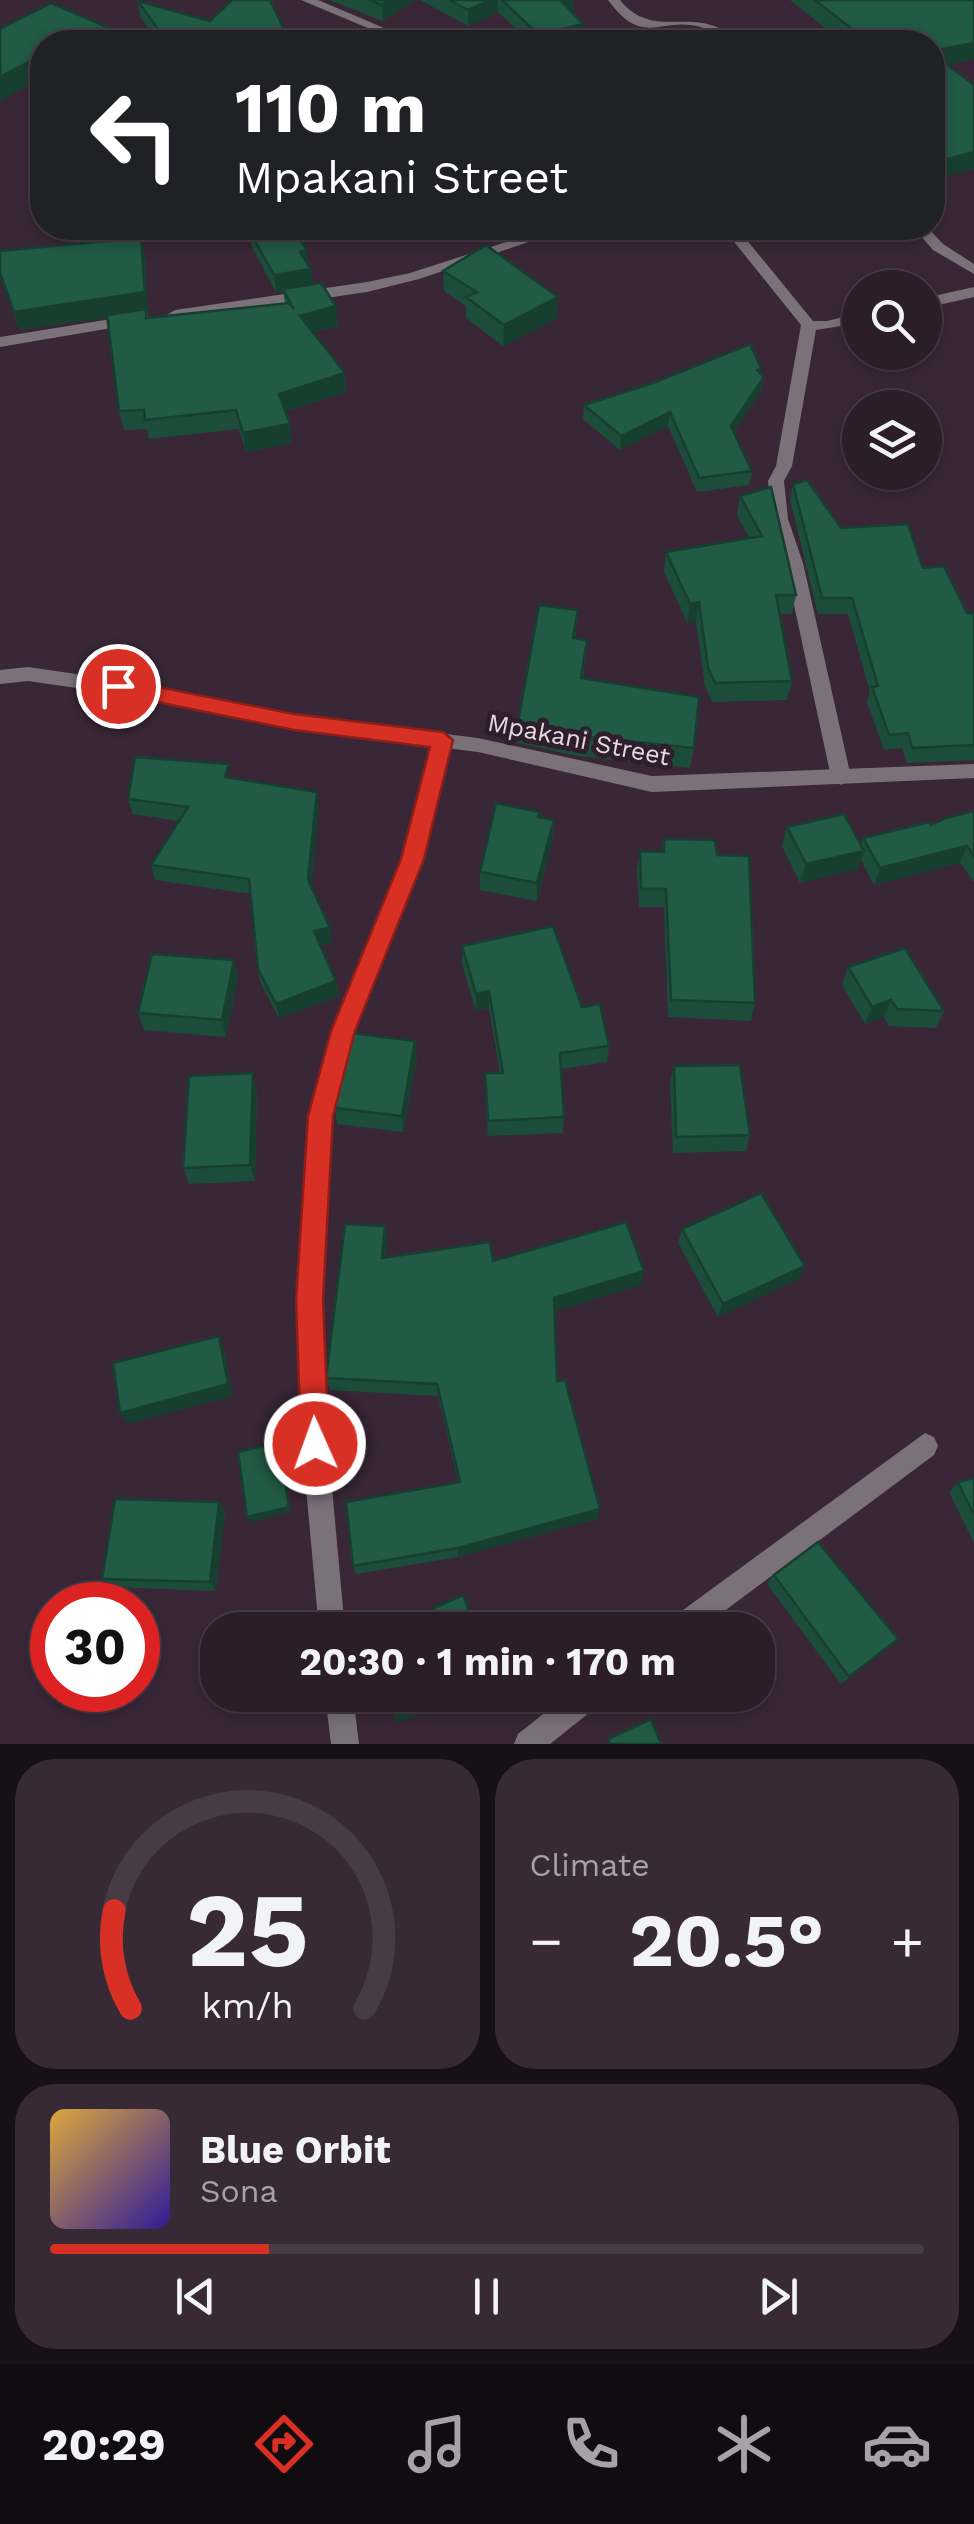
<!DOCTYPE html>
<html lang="en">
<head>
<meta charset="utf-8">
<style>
	:root { --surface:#2b1d29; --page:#372a35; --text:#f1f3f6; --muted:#a6a2a8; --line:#473b46; --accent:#d93025 }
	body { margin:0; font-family:"Work Sans",sans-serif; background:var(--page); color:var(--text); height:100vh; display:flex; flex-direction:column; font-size:38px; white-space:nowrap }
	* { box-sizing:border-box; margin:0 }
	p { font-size:32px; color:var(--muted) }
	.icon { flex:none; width:55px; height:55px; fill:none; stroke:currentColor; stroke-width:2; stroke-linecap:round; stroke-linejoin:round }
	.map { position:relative; height:1744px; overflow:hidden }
	.panel { display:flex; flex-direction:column; gap:15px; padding:15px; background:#181017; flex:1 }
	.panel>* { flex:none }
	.top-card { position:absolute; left:30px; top:30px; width:915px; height:210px; border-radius:40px; box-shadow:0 5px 15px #0003,0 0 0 2px var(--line); background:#202124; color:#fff; overflow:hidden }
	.fabs { position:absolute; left:842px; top:270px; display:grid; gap:20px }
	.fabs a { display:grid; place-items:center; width:100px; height:100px; border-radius:50%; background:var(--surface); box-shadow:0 5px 15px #0003,0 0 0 2px var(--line); font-size:50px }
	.speed { position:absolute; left:30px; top:1582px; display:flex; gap:20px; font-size:50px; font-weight:700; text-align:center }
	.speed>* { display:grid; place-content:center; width:130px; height:130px; border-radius:50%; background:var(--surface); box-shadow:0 5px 15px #0003,0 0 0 2px var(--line); line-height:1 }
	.speed .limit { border:15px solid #d22; background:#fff; color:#111 }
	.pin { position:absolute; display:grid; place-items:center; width:85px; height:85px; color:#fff; margin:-42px; border:5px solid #fff; border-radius:50%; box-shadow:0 2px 10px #0007 }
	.me { position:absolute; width:110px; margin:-55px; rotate:358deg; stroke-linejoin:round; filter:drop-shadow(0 0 8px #0008) }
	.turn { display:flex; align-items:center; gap:35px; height:210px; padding:0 40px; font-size:45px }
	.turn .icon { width:130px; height:130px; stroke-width:2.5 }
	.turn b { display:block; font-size:70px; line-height:85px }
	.big { font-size:75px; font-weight:700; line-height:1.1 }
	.panel .tile { flex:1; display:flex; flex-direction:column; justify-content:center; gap:15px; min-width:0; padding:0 35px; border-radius:40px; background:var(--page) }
	.panel .dial { align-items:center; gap:0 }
	.dial svg { height:260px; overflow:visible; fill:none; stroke:var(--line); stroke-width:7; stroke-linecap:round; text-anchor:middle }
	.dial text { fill:var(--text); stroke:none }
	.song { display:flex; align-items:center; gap:30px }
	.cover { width:120px; height:120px; border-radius:15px; background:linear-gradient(135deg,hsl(40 70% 55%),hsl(250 70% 35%)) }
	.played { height:10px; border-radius:5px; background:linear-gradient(90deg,var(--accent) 25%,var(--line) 25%) }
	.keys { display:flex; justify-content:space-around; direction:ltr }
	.heat { display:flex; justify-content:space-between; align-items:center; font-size:55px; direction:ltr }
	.panel .tiles { flex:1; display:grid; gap:15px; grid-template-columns:1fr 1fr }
	.tile:last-child { grid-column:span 2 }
	.trip { position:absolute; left:200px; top:1612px; width:575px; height:100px; border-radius:40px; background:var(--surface); box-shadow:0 5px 15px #0003,0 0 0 2px var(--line); font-weight:700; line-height:100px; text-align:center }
	.tab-bar { display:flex; height:160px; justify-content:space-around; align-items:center; background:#110c10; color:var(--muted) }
	.tab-bar .icon { width:70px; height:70px }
	.tab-bar .selected { color:var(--accent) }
	.tab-bar b { font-size:45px; color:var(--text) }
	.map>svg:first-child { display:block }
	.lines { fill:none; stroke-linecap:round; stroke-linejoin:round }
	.minor { fill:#7b7179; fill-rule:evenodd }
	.tertiary { fill:#7b7179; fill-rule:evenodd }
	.wall { fill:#1c4d3b }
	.shaded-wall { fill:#173f30 }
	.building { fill:#215a45; stroke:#173f30; stroke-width:2.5 }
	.route { fill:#d93025; stroke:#8d1f18; stroke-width:2.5 }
	.labels { text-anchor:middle; stroke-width:10; stroke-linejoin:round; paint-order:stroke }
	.street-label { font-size:25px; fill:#e5d9e3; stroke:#2f1e2d }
</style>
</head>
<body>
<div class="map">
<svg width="974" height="1744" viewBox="0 0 974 1744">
	<rect width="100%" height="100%" fill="#392737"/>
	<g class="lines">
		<g class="minor">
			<path d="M301,0H318L417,42H401Z"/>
			<path d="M608,0H620C656,44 694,0 740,42C724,43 719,33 704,28C660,14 645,50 608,0Z"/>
			<path d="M550,228H570L419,279L367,292L175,320L167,315L175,310L367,282L410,273Z"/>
			<path d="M723,228H737L813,321H827L860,313V323L816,330L792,466L784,481L788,519L803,563L851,777L841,785L831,777L785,563L772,519L768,481L776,466L801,325Z"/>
			<path d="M914,228H928L943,244L974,264V274L933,250Z"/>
			<path d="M974,287V297L925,308V298Z"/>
			<path d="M136,315L141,317V323L0,347V337Z"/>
			<path d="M443,733L452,740L423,859L354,1031L332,1116L322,1300L328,1444L345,1630H319L302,1444L298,1300L310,1116L332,1031L403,859L434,740Z"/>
			<path d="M925,1433L934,1437L938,1446L934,1455L699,1630H664L668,1621Z"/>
			<path d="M325,1695H353L359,1744H331Z"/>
			<path d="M567,1695H603L599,1705L550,1744H514L518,1734Z"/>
		</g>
		<path class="tertiary" d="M28,667L118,680L294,715L478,738L652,776L974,764V778L652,792L478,752L294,729L118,694L28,681L0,684V670Z"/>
	</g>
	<g class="wall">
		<path d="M329,0H415L383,21Z"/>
		<path d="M420,0H574L573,14L583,24L582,40L573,42H530L498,12L468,26Z"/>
		<path d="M790,0H974V59L948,65L974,85V169L932,180V42H843Z"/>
		<path d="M138,1L290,42H158L140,17Z"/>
		<path d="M249,230L309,265L311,269L313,284L338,326L313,332L346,392L285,412L292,443L246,452L239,429L149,439L147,429L124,430L119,411L108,317L20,330L0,278V251L145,256L148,318L285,303L283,291L276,292L252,247Z"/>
		<path d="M443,271L557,318L503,346L466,318V306L444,291Z"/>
		<path d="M760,373L764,377L761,391L734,432L752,471L749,485L697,492L668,426L620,450L583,419L584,405Z"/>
		<path d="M793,484L841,528L923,568L967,613H974V760L907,763L902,748L884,750L867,702L870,692L848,614H818L790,500Z"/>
		<path d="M740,496L796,595L792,614H780L792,681L787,700L712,702L705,686L696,622L687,623L664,572L666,552L749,538L737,515Z"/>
		<path d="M577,630L575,638L587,640L583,679L694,748L690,768L577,756L518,743V723Z"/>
		<path d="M232,778L319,807L311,886L330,928L332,943L320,945L339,996L279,1018L261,984L258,969L251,894L155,880L151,865L179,821L133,814L128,799Z"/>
		<path d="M974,811V882L960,863L874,885L861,860L858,869L800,883L782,846L787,827L861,845L863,838L931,825Z"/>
		<path d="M540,812V817L554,820L553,839L537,901L480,890V872Z"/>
		<path d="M664,839L717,855L755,1003L751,1021L668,1017L664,907H639L637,870L640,851L662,852Z"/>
		<path d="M462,946L582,1007L609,1046L607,1062L561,1069L564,1117L563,1133L488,1136L485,1090L500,1073L489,1008L476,1011L462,964Z"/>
		<path d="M234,960L238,978L226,1037L144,1030L138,1013Z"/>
		<path d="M848,967L944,1011L936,1028L889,1026L884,1017L865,1024L842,985Z"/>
		<path d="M415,1041L417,1058L403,1132L337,1124L335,1108Z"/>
		<path d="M674,1066L750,1135L746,1151L673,1153L670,1083Z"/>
		<path d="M257,1090L255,1181L189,1184L183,1168Z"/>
		<path d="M682,1229L799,1279L718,1317L678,1243Z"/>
		<path d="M387,1240L385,1258L493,1261L641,1285L554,1311L557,1381L597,1519L458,1557L356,1574L353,1566L458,1482L438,1396L330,1390L326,1378Z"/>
		<path d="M974,1478V1543L949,1492L958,1482Z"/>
		<path d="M219,1502L225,1513L216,1591L110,1587L102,1579Z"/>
		<path d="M774,1575L898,1639L841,1684L767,1584Z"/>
	</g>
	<g class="shaded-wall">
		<path d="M390,0H415L383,21L382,5Z"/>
		<path d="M490,0H498V12L468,26V10Z"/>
		<path d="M565,0H574L573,14L561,1Z"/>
		<path d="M583,24L582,40L573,42H539V35Z"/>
		<path d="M114,30L117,42H94Z"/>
		<path d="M974,43V59L932,68V51Z"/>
		<path d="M42,55V78L0,101V77Z"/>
		<path d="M974,152V169L932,180L933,163Z"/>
		<path d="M141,238L145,256L148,311H146L150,337L146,311L20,330L14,312Z"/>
		<path d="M307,250L309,267L300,252Z"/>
		<path d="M311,269L313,286L276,292L274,275Z"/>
		<path d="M558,297L557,318L503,346L504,325Z"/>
		<path d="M336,306L338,326L302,335L300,316Z"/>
		<path d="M345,373L346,392L281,413L279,394Z"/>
		<path d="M764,377L761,391L729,440L731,426Z"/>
		<path d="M670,412L668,426L620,450L621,436Z"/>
		<path d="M290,424L292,443L246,452L243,433Z"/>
		<path d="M699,602L696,622L687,623L690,604Z"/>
		<path d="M317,792L319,807L311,894L308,879Z"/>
		<path d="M554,820L553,839L537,901V883Z"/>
		<path d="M967,846L960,863L874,885L880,868Z"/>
		<path d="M864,851L858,869L800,883L806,864Z"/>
		<path d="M330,928L332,943L316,946L314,931Z"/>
		<path d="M234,960L238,978L226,1037L222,1020Z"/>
		<path d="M336,981L339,996L279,1018L276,1004Z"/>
		<path d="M489,991V1008L476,1011V994Z"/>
		<path d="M891,1000L884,1017L865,1024L872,1007Z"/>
		<path d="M415,1041L417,1058L403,1132L402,1116Z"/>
		<path d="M253,1073L257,1090L255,1181L250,1165Z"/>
		<path d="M385,1226L387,1240L384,1272L382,1258Z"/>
		<path d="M805,1266L799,1279L718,1317L723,1304Z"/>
		<path d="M644,1271L641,1285L552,1312L554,1298Z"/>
		<path d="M219,1336L224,1349L233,1396L128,1424L120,1413Z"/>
		<path d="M279,1442L291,1512L250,1522L247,1517Z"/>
		<path d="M219,1502L225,1513L216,1591L210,1582Z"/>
		<path d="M600,1509L597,1519L458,1557V1548Z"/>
		<path d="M444,1695H459L398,1723L396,1717Z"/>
	</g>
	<g class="building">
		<path d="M232,0H270L290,42H167L138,1L210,21Z"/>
		<path d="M369,0H390L382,5Z"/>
		<path d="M449,0H490L468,10Z"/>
		<path d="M502,0H565L561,1L583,24L539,35Z"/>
		<path d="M815,0H974V43L932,51V42H860L854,39L861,36Z"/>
		<path d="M51,3L114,30L94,42H42V55L0,77V29Z"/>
		<path d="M932,53L974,85V152L933,163Z"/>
		<path d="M251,228H293L307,250L300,252L311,269L274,275L249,230Z"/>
		<path d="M141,238L145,292L14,312L0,273V251Z"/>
		<path d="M486,245L558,297L504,325L466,297L477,292L443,271Z"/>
		<path d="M321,283L336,306L300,316L345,373L279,394L290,424L243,433L236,410L145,420L144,410L119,411L107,315L146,309V318L289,303L294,309L283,289Z"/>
		<path d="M750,344L761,368L757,370L764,377L731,426L752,471L699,478L670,412L621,436L584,405L653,383Z"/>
		<path d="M807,480L841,528L908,524L923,568L944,566L967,613H974V745L912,748L908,733L889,735L872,687L878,686L852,598H822L793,484Z"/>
		<path d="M771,487L796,595H776L792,681L715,683L708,668L699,602L690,604L666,552L762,536L740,496Z"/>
		<path d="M539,605L578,610L573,638L587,640L581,678L699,697L694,748L578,736L518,723Z"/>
		<path d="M135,757L229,764L225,777L317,792L308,879L330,928L314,931L336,981L276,1004L258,969L249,879L151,865L188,807L128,799Z"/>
		<path d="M496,803L540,812L538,817L554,820L537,883L480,872Z"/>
		<path d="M974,811V856L967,846L880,868L863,838L929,822L931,825L946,818Z"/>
		<path d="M844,814L864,851L806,864L787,827Z"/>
		<path d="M664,839L715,840L717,855L749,856L755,1003L671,1000L666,889H641L640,851L664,852Z"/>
		<path d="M553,926L582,1007L600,1004L609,1046L560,1053L564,1117L488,1121L485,1073H503L489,991L476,994L462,946Z"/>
		<path d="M905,948L944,1011L897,1009L891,1000L872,1007L848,967Z"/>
		<path d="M152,954L234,960L222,1020L138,1013Z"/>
		<path d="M351,1033L415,1041L402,1116L335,1108Z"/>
		<path d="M740,1065L750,1135L676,1137L674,1066Z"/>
		<path d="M253,1073L250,1165L183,1168L189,1076Z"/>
		<path d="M761,1193L805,1266L723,1304L682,1229Z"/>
		<path d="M626,1222L644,1271L554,1298L557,1381L565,1380L600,1509L458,1548L353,1566L346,1502L460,1482L437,1384L326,1378L345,1224L385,1226L382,1258L490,1242L493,1261Z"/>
		<path d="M219,1336L228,1384L120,1413L113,1363Z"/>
		<path d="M279,1442L289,1507L247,1517L238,1452Z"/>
		<path d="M974,1478V1515L958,1482Z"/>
		<path d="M115,1499L219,1502L210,1582L102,1579Z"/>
		<path d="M818,1542L898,1639L849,1677L774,1575Z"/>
		<path d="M463,1595L476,1630H386Z"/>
		<path d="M388,1695H444L396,1717Z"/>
		<path d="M651,1719L661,1744H610L608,1739Z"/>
	</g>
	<path class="route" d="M118,679L294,714L443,732L453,740L424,859L355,1031L333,1116L323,1300L329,1444L325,1454L315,1458L305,1454L301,1444L296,1300L308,1116L331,1031L401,859L430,747L294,730L118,694L107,686Z"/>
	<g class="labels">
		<g class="street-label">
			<text transform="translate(579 739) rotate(11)" y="9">Mpakani Street</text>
		</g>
	</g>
</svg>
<div class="fabs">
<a><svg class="icon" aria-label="search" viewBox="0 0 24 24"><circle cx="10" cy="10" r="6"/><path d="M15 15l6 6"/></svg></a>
<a><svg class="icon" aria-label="layers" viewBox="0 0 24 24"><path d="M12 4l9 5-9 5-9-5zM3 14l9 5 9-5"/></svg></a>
</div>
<div class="speed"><div class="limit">30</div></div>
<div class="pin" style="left:118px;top:686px;background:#d93025"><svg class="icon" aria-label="arrive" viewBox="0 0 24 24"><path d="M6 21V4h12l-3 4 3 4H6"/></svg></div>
<svg class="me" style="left:315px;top:1444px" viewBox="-20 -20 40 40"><circle r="17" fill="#d93025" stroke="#fff" stroke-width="3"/><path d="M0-11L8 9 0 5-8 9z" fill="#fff"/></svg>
<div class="trip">20:30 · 1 min · 170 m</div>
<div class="top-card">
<div class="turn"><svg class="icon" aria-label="left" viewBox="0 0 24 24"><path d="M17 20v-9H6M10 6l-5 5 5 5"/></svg><div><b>110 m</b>Mpakani Street</div></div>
</div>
</div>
<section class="panel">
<div class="tiles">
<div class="tile dial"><svg viewBox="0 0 100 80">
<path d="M14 69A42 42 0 1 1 86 69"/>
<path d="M14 69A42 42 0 0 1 9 39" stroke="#d93025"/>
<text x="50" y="56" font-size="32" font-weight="700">25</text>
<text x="50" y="72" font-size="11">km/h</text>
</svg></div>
<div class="tile"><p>Climate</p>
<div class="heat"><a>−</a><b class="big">20.5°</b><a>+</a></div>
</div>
<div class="tile">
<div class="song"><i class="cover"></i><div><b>Blue Orbit</b><p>Sona</p></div></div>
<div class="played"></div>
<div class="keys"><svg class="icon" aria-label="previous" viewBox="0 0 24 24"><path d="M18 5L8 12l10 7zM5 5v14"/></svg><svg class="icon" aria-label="pause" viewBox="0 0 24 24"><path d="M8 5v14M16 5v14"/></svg><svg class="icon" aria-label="next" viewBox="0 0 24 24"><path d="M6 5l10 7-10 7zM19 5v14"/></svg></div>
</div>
</div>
</section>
<nav class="tab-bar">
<b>20:29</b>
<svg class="icon selected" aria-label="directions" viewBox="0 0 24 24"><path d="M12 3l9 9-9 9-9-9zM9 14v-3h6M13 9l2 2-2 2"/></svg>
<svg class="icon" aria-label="music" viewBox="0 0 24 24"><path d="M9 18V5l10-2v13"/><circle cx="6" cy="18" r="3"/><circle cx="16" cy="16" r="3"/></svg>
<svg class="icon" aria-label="phone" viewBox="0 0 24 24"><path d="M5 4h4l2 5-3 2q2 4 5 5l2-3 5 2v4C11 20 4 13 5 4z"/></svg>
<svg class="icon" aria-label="climate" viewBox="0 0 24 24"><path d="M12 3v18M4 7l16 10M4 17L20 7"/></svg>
<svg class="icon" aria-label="car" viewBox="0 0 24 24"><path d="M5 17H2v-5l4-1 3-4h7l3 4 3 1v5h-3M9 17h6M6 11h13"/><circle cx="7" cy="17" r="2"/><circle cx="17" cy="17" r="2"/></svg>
</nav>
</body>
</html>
